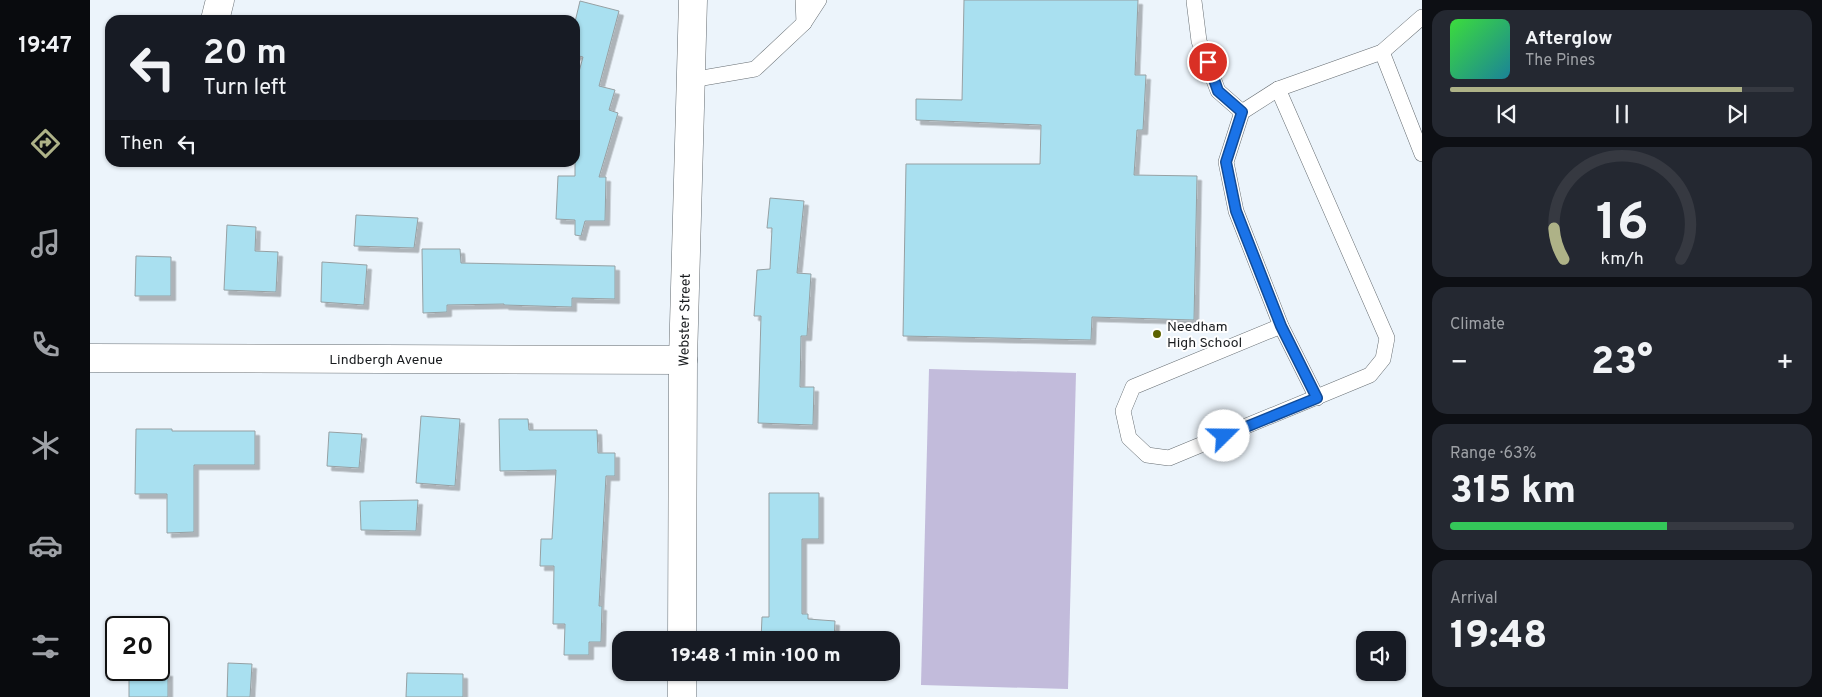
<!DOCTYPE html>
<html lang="en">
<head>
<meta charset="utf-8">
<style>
	:root { --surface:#171b24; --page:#242831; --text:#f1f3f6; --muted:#9ea1a6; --line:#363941; --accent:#aeb287 }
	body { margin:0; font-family:Overpass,sans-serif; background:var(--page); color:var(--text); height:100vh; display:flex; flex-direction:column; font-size:19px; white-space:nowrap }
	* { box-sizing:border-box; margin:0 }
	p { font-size:16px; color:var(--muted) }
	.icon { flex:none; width:28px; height:28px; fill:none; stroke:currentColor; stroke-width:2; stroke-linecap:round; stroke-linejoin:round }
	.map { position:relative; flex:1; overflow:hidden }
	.panel { display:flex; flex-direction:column; gap:10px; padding:10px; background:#0d0f14; width:400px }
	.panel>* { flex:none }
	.hud { position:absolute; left:15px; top:15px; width:475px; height:152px; border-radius:15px; box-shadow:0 1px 4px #0004; background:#171b24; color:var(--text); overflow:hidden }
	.fabs { position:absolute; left:1266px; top:631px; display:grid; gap:10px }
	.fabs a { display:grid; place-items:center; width:50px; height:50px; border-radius:10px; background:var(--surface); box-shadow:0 1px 4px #0004; font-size:25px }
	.speed { position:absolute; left:15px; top:616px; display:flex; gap:10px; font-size:25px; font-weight:700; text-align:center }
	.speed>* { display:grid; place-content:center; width:65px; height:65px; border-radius:50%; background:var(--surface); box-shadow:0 1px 4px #0004; line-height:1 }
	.speed .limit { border:2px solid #111; border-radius:8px; background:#fff; color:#111 }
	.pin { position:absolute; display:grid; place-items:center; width:42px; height:42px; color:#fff; margin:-21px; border:2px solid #fff; border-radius:50%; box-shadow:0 1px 5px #0007 }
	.me { position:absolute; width:55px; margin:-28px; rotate:68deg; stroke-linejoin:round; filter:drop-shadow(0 0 4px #0008) }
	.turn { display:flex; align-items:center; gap:18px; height:105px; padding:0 15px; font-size:22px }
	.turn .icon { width:65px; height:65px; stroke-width:2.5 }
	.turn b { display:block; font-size:35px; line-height:42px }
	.then { display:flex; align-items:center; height:48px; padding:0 15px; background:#0003; gap:10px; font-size:19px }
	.big { font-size:38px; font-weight:800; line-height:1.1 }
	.panel .widget { flex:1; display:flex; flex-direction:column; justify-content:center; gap:8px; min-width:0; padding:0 18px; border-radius:15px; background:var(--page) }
	.panel .dial { align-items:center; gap:0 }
	.dial svg { height:130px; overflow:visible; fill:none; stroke:var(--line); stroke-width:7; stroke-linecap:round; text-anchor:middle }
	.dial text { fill:var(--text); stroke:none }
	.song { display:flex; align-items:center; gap:15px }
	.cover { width:60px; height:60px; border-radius:8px; background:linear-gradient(135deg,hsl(120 70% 55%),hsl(190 70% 35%)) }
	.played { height:5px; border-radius:2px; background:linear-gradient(90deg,var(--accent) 85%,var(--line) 85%) }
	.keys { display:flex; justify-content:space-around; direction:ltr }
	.heat { display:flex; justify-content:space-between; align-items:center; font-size:28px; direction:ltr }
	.charge { height:8px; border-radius:4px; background:linear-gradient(90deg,#34c759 63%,var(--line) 0) }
	.trip { position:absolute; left:522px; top:631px; width:288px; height:50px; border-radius:15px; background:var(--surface); box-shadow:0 1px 4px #0004; font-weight:800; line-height:50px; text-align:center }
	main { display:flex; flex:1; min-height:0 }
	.menu { display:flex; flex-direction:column; width:90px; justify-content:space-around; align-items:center; background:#090b0e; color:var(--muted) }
	.menu .icon { width:35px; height:35px }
	.menu .current { color:var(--accent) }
	.menu b { font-size:22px; color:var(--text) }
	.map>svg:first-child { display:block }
	.green { fill:#c2bbdb }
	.building { fill:#a9e0f0; stroke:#96a0a3; filter:url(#shadow) }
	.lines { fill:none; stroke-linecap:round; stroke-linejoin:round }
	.lane-casing { stroke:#666d72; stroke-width:16 }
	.street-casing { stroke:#666d72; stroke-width:29 }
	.secondary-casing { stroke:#666d72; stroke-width:29 }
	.lane { stroke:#fff; stroke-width:15 }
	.street { stroke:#fff; stroke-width:28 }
	.secondary { stroke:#fff; stroke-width:28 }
	.route-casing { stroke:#114b97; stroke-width:12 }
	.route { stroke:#1a73e8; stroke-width:9 }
	.poi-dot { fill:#5c6300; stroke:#fff; stroke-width:2 }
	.labels { text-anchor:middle; stroke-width:4; stroke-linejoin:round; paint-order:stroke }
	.street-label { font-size:14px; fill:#181b1e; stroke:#fff }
	.poi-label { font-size:14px; fill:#181b1e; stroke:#fff; text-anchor:start }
</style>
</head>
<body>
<main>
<nav class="menu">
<b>19:47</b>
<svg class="icon current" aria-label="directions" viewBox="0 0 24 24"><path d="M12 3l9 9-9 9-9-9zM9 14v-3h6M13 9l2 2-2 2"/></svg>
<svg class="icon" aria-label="music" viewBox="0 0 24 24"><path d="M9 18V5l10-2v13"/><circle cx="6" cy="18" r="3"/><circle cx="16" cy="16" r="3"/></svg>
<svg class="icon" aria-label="phone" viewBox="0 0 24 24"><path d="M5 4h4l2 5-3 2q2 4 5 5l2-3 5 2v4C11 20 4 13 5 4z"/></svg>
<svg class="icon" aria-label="climate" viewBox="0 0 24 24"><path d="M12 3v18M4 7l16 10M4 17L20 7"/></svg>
<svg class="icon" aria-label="car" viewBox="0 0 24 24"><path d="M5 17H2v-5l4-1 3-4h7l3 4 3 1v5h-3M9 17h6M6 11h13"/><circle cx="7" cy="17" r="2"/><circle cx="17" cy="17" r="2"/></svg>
<svg class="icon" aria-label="filters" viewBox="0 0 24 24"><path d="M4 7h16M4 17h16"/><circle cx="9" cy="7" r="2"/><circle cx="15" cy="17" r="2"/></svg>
</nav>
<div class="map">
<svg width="1332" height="697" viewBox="0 0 1332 697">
	<defs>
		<filter id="shadow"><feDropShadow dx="4.5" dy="4.5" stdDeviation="0" flood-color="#0004"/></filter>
	</defs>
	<rect width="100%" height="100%" fill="#ecf4fb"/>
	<path class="green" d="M839,369L986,373L978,689L831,685Z"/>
	<g class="building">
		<path d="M874,0H1048L1045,75H1056L1053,130H1047L1044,175L1107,176L1104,320L1002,317L1001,340L813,336L816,164H950L951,125L826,120V99L872,100Z"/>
		<path d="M490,1L529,11L509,86L525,90L519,110L528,113L509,177H516L515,221H495L491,236L485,235V220L466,219L468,176H485V78L487,79L493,57L485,55V22Z"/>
		<path d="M680,198L714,201L707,273L721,274L717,336H711L710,387H724L723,425L668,423L671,316H664L667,270L680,269L682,228H677Z"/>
		<path d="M266,215L328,218L324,248L264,246Z"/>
		<path d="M137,225L166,227L165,251L188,252L186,292L134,290Z"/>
		<path d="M332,249H370L371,263L525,266V299L482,298V307L414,305V304L357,305V312L333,313Z"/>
		<path d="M46,256L81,257V296H45Z"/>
		<path d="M232,262L277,265L274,305L231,302Z"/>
		<path d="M331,416L370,419L365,486L326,483Z"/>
		<path d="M409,419H438L439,430H507L508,453H525V476H516L509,606H512L511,642H499V655H474L475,624H463L464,566H450L451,539H462L466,470L410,471Z"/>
		<path d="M46,429H82V431H165V465H104V532L77,533V494H45Z"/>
		<path d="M239,432L272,434L269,468L237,466Z"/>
		<path d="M679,493H729V539H712V614H718V619L745,621L744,640H671L672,617H679Z"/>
		<path d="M328,500L326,531L271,530L270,501Z"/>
		<path d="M138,663L162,664L160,697H137Z"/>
		<rect x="39" y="672" width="39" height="25"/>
		<path d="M317,673L373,674V697H316Z"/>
	</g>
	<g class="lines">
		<g class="lane-casing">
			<g id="lane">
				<path d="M713,0L714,23"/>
				<path d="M1104,1L1109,41L1128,91L1152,112"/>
				<path d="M1292,52L1332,154"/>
				<path d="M601,80L665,69L714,23L729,0"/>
				<path d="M1188,89L1297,338L1293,359L1280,375L1079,458L1057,455L1039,438L1033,411L1043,387L1191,326"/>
				<path d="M1227,398L1191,326L1146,211L1136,162L1152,112L1188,89L1292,52L1332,17"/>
			</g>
		</g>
		<g class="street-casing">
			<g id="street">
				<path d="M125,20L130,0"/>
				<path d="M0,358L593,360"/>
			</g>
		</g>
		<g class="secondary-casing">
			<g id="secondary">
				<path d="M592,640L593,360L603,0"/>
				<path d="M592,697V672"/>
			</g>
		</g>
		<use href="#lane" class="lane"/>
		<use href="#street" class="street"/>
		<use href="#secondary" class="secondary"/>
	</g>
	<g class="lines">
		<g class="route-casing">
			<path id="route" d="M1118,62L1128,91L1152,112L1136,162L1146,211L1191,326L1227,398L1134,436"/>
		</g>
		<use href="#route" class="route"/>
	</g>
	<circle class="poi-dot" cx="1067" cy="334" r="5"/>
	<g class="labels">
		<g class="street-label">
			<text transform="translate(594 320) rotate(-89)" y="5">Webster Street</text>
			<text x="296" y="364">Lindbergh Avenue</text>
		</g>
		<g class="poi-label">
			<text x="1077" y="331">Needham<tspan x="1077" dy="16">High School</tspan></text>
		</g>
	</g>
</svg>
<div class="fabs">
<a><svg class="icon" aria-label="sound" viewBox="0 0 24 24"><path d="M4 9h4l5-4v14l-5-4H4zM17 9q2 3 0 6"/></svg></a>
</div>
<div class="speed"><div class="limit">20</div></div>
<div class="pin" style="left:1118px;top:62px;background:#d93025"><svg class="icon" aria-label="arrive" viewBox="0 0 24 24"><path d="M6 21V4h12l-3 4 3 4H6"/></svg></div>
<svg class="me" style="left:1134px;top:436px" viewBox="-20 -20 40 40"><circle r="19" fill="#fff"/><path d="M0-13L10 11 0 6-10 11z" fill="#1a73e8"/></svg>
<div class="trip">19:48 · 1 min · 100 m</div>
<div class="hud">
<div class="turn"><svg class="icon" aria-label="left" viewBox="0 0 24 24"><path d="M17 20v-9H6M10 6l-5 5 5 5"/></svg><div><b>20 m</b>Turn left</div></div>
<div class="then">Then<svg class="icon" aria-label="left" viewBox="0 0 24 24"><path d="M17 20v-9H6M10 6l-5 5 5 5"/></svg></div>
</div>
</div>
<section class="panel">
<div class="widget">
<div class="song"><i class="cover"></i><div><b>Afterglow</b><p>The Pines</p></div></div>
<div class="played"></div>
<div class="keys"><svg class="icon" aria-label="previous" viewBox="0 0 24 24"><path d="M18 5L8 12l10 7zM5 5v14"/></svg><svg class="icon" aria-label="pause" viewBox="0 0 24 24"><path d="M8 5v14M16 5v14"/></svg><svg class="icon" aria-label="next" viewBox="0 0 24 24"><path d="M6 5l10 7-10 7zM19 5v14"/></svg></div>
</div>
<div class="widget dial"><svg viewBox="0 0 100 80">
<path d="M14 69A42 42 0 1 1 86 69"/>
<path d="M14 69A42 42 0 0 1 8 50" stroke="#aeb287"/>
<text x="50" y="56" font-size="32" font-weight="700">16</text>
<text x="50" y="72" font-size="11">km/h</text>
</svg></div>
<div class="widget"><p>Climate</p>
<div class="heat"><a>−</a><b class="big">23°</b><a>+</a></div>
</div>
<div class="widget"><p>Range · 63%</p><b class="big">315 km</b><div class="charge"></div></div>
<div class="widget"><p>Arrival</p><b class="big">19:48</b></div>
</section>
</main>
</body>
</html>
